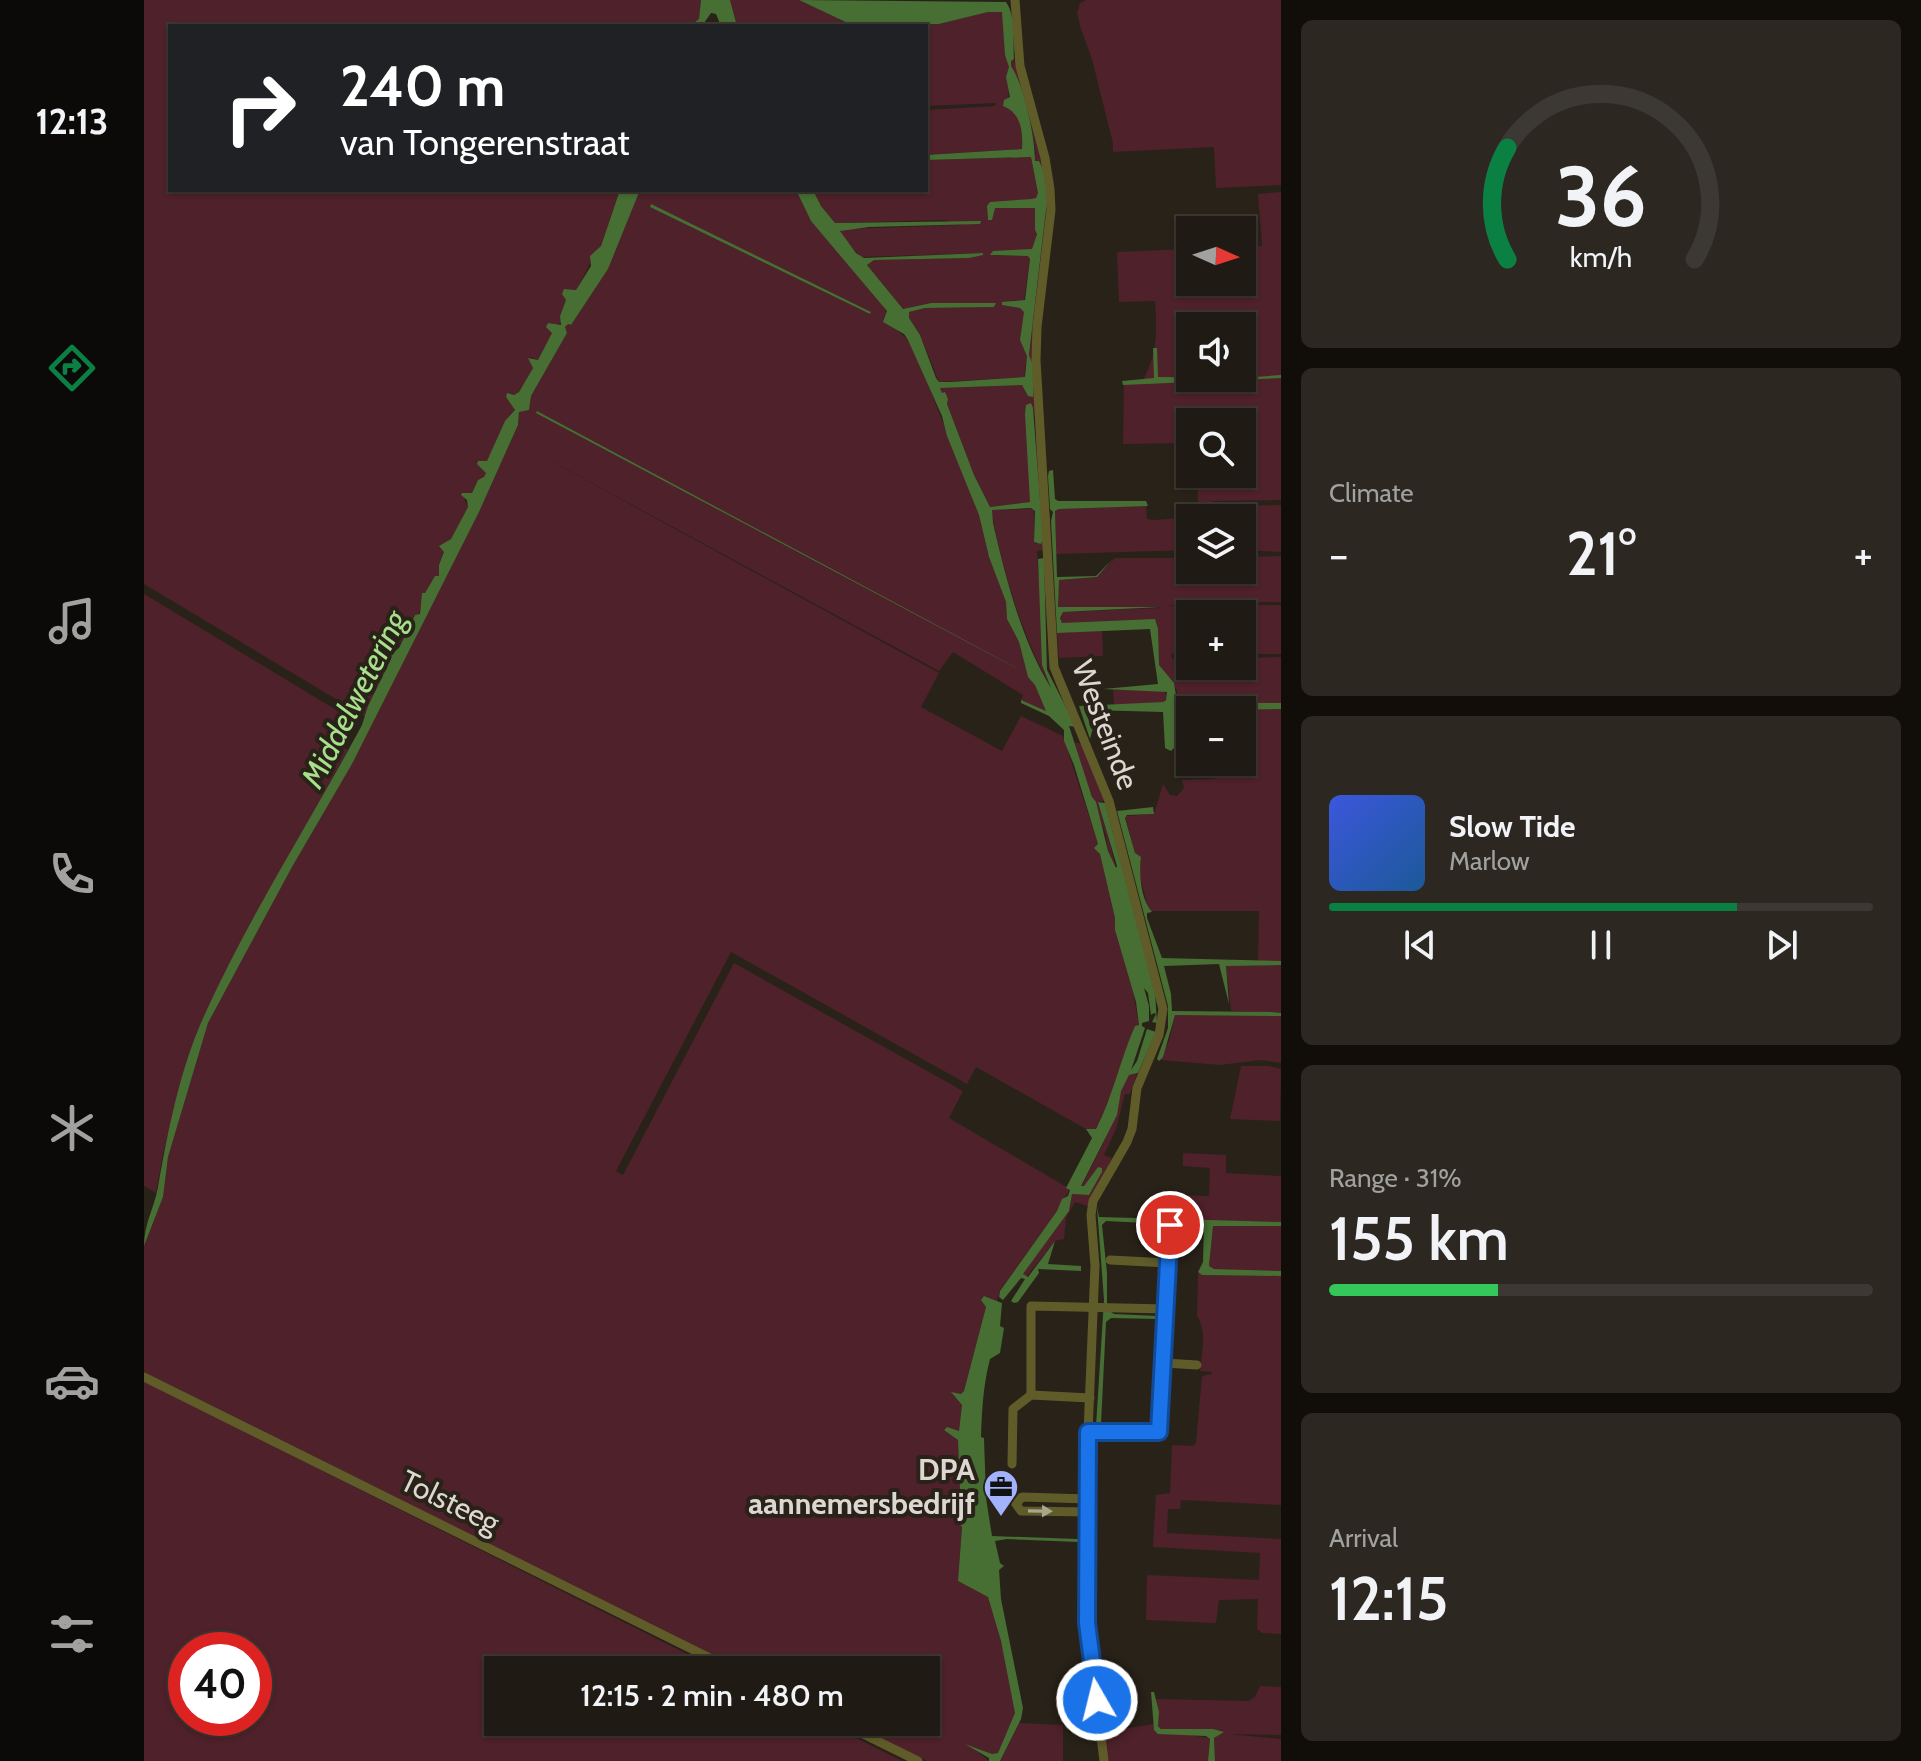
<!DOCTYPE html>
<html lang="en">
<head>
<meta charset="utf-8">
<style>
	:root { --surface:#1f1a13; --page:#2c2721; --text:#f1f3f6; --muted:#a1a1a0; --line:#3c3833; --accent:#0b8043 }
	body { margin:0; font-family:Cabin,sans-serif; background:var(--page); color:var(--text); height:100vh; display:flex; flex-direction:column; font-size:30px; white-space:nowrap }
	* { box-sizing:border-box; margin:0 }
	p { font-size:26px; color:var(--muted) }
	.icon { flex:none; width:44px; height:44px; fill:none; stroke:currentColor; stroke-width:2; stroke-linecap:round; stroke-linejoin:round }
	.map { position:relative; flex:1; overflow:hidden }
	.panel { display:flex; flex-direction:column; gap:20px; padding:20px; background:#110e0a; width:640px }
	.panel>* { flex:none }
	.hud { position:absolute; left:24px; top:24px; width:760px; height:168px; border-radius:0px; box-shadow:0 2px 6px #0004,0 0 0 2px var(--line); background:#202124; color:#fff; overflow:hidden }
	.needle { width:52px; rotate:93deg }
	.controls { position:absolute; left:1032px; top:216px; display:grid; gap:16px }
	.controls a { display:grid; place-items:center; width:80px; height:80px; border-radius:0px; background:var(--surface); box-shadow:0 2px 6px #0004,0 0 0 2px var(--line); font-size:40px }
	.speed { position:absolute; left:24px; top:1632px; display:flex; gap:16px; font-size:40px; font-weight:700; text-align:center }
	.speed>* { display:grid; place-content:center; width:104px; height:104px; border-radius:50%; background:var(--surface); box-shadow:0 2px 6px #0004,0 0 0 2px var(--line); line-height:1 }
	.speed .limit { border:12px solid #d22; background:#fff; color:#111 }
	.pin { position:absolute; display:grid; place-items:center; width:68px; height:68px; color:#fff; margin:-34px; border:4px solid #fff; border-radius:50%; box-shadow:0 2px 8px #0007 }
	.me { position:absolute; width:88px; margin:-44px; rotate:352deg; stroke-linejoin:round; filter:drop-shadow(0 0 6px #0008) }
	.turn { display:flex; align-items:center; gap:28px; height:168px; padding:0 40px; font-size:36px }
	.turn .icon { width:104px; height:104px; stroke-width:2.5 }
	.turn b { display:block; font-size:56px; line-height:68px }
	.big { font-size:60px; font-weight:600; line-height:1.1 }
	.panel .card { flex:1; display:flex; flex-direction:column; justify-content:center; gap:12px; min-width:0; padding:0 28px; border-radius:12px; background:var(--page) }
	.panel .dial { align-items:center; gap:0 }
	.dial svg { height:208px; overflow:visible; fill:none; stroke:var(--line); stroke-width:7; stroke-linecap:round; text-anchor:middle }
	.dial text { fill:var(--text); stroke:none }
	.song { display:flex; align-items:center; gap:24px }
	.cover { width:96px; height:96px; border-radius:12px; background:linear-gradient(135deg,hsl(230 70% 55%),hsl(210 70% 35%)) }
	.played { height:8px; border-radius:4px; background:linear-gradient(90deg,var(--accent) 75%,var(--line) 75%) }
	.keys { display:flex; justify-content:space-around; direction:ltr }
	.heat { display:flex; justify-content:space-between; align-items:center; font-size:44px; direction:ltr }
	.charge { height:12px; border-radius:6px; background:linear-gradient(90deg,#34c759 31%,var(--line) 0) }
	.trip { position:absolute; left:340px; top:1656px; width:456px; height:80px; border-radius:0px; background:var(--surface); box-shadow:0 2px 6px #0004,0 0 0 2px var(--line); font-weight:600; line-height:80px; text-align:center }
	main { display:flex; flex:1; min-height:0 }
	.menu { display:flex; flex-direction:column; width:144px; justify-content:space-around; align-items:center; background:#0c0a08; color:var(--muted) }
	.menu .icon { width:56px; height:56px }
	.menu .current { color:var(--accent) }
	.menu b { font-size:36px; color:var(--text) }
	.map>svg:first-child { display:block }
	.green { fill:#4f212a; fill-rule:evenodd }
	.water { fill:#476e33 }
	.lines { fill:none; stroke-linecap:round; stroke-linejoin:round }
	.minor { stroke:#605c29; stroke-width:9 }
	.oneway { fill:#aaa68e }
	.route-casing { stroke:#114b97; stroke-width:20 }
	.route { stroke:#1a73e8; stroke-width:14 }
	.labels { text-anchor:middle; stroke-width:8; stroke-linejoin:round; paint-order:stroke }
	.street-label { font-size:30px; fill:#dcd7d1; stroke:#292219 }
	.poi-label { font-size:30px; font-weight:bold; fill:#dcd7d1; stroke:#292219; text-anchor:end }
	.water-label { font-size:32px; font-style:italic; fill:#a7e08b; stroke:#292219 }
</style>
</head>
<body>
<main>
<nav class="menu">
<b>12:13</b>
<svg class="icon current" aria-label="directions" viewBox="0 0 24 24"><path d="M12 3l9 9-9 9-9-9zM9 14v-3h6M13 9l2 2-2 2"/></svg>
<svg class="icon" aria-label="music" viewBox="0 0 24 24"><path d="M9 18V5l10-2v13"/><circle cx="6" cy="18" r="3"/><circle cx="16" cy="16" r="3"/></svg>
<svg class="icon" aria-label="phone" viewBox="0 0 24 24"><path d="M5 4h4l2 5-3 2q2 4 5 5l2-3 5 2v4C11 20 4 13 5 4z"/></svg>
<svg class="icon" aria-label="climate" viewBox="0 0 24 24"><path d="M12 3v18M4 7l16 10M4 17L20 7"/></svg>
<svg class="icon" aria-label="car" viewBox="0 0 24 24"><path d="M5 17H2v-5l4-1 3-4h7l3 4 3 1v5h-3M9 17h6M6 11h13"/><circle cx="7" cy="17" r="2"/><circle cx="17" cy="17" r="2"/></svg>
<svg class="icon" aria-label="filters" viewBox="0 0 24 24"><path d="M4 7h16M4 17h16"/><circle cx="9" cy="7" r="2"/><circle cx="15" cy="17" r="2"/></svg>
</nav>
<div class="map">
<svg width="1137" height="1761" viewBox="0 0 1137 1761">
	<rect width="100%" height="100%" fill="#292219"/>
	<g class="green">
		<path d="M0,0H557L555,19L546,26H26V190H476L457,246C449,254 440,278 432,290L420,289L422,300L416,316L419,321L407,330L408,333L394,360L385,357L389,368L375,392L370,395L364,393L362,397L371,409L369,415L343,461H334L342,473L340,478L334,480L328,493H318L324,507L307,539L296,546L300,552L295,565V576H291L278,600L275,614L271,615C262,629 259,645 246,655V661L224,706L222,717L0,584Z"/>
		<path d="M586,0H655L710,26H593Z"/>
		<path d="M942,0H1137V185L1072,188L1070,147L969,152V143L948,59L937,29L933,13L936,3Z"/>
		<path d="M844,12H858L860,18L866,67L864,107C878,115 879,134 878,149L782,155V110L851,106L852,103L782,106V26H755L795,24Z"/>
		<path d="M870,59L905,192L894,300L900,550L893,551L901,673L907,688C877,633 859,572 847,510L890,509V542L893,544L892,423L889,408L886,502L846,507L830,475L803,404L804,399L801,400L796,388L878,385L884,396L885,355L898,244L890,155L892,154L886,120L867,66V61Z"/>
		<path d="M887,157L894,193L892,198L843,206L844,220H848L850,208H891V230L893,234L888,249L848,256H885L886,259L880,300H869L858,305L876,308L881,312C876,328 885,342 883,358C882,365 880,369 881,377L795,382L776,335L765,318V312L781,308L850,307L852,303H787L759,309L723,265L730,260L825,258L839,253L717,257L696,234L697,229L819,225L801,220L691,223L677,206L669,190H782V160Z"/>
		<path d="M496,190H652L667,221L735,299L753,330L764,340L777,366L835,515L845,557L862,602L863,619L875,642L884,677L891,684L903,712L877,700L879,695L809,652L795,671L372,442L795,673L777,707L858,751L877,716L919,736L954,844L971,918V930L989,992L995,1025L991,1026L970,1090C961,1102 960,1118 950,1131L942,1129L832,1067L823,1084L587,952L472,1171L479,1175L590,963L819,1091L805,1118L926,1189L913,1211L856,1290L853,1301L840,1296L838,1300L842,1307L820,1391L817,1394L808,1393L818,1405L815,1431L805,1428L800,1429L814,1440L817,1516L815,1517L818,1526L814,1581L844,1597C851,1619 875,1699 870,1719C867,1730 859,1742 854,1753L848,1754L827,1746L845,1761H783L705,1722H782V1670H600L0,1372V1246L19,1197L24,1157L64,1023L148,867L208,764L335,512L374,425L375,412L385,410L387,396L423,333L421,328L423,324L427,325L464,269ZM507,205L727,312L726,314L506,207ZM393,411L771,615L393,413Z"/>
		<path d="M1137,192V500L1069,501L1067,503L1070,506L1137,505V552L1098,550V518H1057V503H1054V474H1098V422H1046V443L979,444L980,383L998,382C1014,353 1013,333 1011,301L975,302L973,252L1046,249V282H1098V247L1118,246L1114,194ZM1046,326H1098V378H1046Z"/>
		<path d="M964,506H1002L1003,519L1009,520L1054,517L1046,518V550L912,554L911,511L915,509Z"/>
		<path d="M1137,556V602L1043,603L1023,606L1137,605V654H1098V614H1046V653L1027,654L1028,659L1046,658V666H1098V658L1137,657V703L1033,702V690L1015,666L1011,620L919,624L916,621L919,612L1015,608L1017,607H913L915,580L953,577L971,558H1046V570H1098V557Z"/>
		<path d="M0,594L199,714L185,739L204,750L142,861L60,1016L38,1081L19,1154L12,1193L0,1186Z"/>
		<path d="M958,630L959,656L915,658L913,633Z"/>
		<path d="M969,690H1020L1023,697L1019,702L970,705Z"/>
		<path d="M1137,709V961H1114L1115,911H1007L1004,907L994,869L997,862L991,853L981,816L1010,814L1019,784L1026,795L1033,796L1040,788L1038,780L1071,779V762H1098V710Z"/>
		<path d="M929,742L938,744L960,801H955L972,868L964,851L962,836Z"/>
		<path d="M1085,965H1137V1013L1087,1011L1082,967Z"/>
		<path d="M1087,1014L1137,1016V1063L1117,1060L1076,1065L1016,1060L1025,1041L1031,1015Z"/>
		<path d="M1097,1066H1125L1137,1069L1136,1121L1086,1119Z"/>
		<path d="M993,1074L986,1094H981L972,1129L960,1155L968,1158L944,1206L931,1202L922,1218L920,1239L911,1241L882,1277L879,1274L925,1211L928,1194L944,1195L958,1172L954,1167L940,1187H937L959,1144L978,1087L985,1075Z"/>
		<path d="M1039,1153L1082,1155V1173L1137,1176V1222L1031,1220L1033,1195L1065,1196L1066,1168L1039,1166Z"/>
		<path d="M1069,1226H1137V1273L1060,1268H1067L1065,1266Z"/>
		<path d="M1054,1272L1058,1275L1137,1276V1505L1037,1500L1036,1509H1024L1023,1533L1137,1539V1634L1118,1633L1113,1629L1114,1599L1075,1600L1072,1623L1002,1620L1003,1575L1115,1580L1116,1553L1009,1547L1012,1495L1026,1493L1028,1445L1049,1446L1052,1443L1058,1376L1068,1374V1372L1056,1371C1057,1353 1064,1332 1053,1316Z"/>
		<path d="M0,1381L575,1670H354V1722H680L758,1761H0ZM42,1650H110V1718H42Z"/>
		<path d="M1116,1686L1137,1687V1735L1085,1734L1137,1739V1761H1071L1070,1738L1079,1732L1069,1729H1018L1014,1726L1012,1699L1104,1701L1111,1697Z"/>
		<path d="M875,1723L919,1725V1761H856Z"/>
		<path d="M1010,1724V1730L1066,1738L1064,1761H963L959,1732Z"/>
	</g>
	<g class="water">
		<path d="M557,0H586L593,26H577L572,14L567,13L560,23L561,26H546L555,19Z"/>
		<path d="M655,0L862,2C872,16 869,42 870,59L867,61V66C881,87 891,138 891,161H895C902,173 902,188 903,201L885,355L889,365V397L884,396L878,385L796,388L798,393L801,392L804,399L803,404L830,475L846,507L886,502L881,414L882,405L887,403L889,408L899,539L897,544L890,542L891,511L887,508L848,510L849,523C862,579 877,639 907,688L898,665L894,559L900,558L903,670L932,727L925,726L948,797L952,802L964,851L972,868L973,866L954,802L961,803L1011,992L1013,1023L1008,1022L1012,1014L1010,1013L1007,1015L1004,993L1000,988L1005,1006V1021L998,1023V1026L1001,1028L987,1070L993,1061L1003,1029L1012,1032L994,1073L985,1075L977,1091L973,1115L937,1186H940L954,1167L958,1168V1172L945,1195L928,1194L925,1211L879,1274L884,1277L911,1241L904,1264L937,1266V1271L894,1269L895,1273L874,1302L870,1303L867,1301L881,1279L877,1278L859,1300L855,1297L856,1291L913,1211L918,1199L924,1196L926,1190L922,1188L948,1138L942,1129H952C969,1096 976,1060 991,1026L995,1025L992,1002L971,930V918L956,854L950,848L954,844L930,765L920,741V730L905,716L877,703V700L902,711L891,685L884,677L875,642L863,619L862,602L845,557L835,515L803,436L798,416L764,340L760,334L739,322L743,311L667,221L652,190H669L677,206L691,223L837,221L836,224L725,227L696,231L712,253L720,258L839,253V255L825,258L730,260L723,265L759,309L787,303H852L850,307L781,308L765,312V318L776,335L792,378L795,382H806L881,377L883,356L876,340L880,312L876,308L858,305V302L881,300L886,259L884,256L846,255L849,251L888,249L893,234L891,230V208H851L848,220H844L843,206L846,202L887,199L892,198L894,193L887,157L782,160V155L878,149C879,131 877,113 859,106L860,100L866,97L862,77L865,67L861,55L858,12H844L795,24L710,26Z"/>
		<path d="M476,190H496L464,269L427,325L424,324L421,327L423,333L387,396L385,410L375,412L374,425L335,512L208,764L148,867L64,1023L24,1157L19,1197L0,1246C0,1223 10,1209 14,1187C24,1130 36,1069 60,1016C105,916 166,822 218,725L224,706L246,661V655L255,648L271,615L276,614L278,593H281L291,576H295V565L300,552L295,546L307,539L324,507L323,500L317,495L318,493H328L334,480L340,477L342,473L333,464L334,461H343L361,421L371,410L362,397L363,393L370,395L375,392L389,368L384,358L394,360L408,333L402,327L404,323L417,325L416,316L422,300L418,294L420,289L432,290L447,266L446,256L457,246Z"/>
		<path d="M507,204L727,312L726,314L506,207Z"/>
		<path d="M1009,348H1013L1014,377L1098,378L1137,375V378L979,385L978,381L1010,378Z"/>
		<path d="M393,411L878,671L392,413Z"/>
		<path d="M909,470L911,499L914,501H1002L1004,506L915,509L911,511L913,577L952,576L969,559L953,577L915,580L914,607H1017L919,612L916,618L918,623L1011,619L1014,629L1015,665L1030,683L1033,702L1137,703V709L1030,711L1031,747L1027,751L1021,748L1019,712L945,710L942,714L946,723L964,724L949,728L946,739L935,706L1019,702L1022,700L1023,692L959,689L1014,684L1006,629L913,633L907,521L909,512L906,509L904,476L905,471Z"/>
		<path d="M1009,807L1010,814L983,815L981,818L991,853L997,857C995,872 996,898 1008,912L1003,913V918L1018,958L1137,961V965L1082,966L1085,1004L1075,964L1020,966L1027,994L1028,1011L1127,1012L1137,1013V1016L1031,1015L1019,1057L1015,1061L1013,1059L1024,1028V1006L973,811Z"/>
		<path d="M953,1207L955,1217L1137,1222V1226H1069L1065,1266L1070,1269L1137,1271V1276L1058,1275L1054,1272L1059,1262L1060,1226L962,1221L958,1225L963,1273V1309L970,1314L1014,1316V1319L967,1318L962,1322L957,1424L954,1428L952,1426L960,1300Z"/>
		<path d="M840,1296L858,1303L856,1326L860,1328L856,1353L846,1359C839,1386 838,1410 837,1437L840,1438L842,1498L848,1536L934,1539V1542L863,1539L851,1541L856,1563L860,1566L855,1570L857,1599L879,1708L877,1719L856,1761H845V1758L821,1744L848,1754L854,1753L871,1713L857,1641L844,1597L814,1581L818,1527L811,1518L817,1516L814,1440L800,1430L803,1427L815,1431L818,1405L807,1392L817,1394L820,1391L842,1307L837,1300Z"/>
		<path d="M1007,1692H1010L1015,1712L1014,1726L1017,1729H1069L1080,1732L1070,1738L1071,1761H1064L1066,1739L1062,1736L1014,1734L1010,1730Z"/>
	</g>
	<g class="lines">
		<g class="minor">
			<path d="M871,0L876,66L901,158L906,189L907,210L893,327L892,360L910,667L965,801L1019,1009L1015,1035L993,1088L988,1129L983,1142L949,1201L947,1215L951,1266L944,1432L943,1623L960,1761"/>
			<path d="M966,1260L1024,1263"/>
			<path d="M1020,1363L1053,1365"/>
			<path d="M0,1377L590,1670"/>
			<path d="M887,1395V1306L1022,1309"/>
			<path d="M944,1432H1015L1026,1225"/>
			<path d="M868,1464L869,1409L887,1395L946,1398"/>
			<path d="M944,1499L878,1497L872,1504L877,1511L944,1512"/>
			<path d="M695,1722L774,1761"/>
		</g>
	</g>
	<defs><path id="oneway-solid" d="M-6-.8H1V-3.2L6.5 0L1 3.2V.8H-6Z" transform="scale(2)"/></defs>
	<use class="oneway" href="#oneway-solid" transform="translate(896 1511) rotate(1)"/>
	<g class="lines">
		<g class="route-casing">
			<path id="route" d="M953,1700L943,1623L944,1432H1015L1026,1225"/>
		</g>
		<use href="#route" class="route"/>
	</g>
	<defs>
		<g id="office-pin" transform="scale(1.8)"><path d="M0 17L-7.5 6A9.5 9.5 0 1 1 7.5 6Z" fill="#a2b2fd" stroke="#292219"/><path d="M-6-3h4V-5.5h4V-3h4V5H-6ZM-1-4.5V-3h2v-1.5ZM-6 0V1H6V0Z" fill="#111"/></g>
	</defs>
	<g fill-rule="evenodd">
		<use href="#office-pin" x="857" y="1487"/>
	</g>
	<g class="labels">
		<g class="street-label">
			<text transform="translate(961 725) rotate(69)" y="10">Westeinde</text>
			<text transform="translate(306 1502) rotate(26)" y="10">Tolsteeg</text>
		</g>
		<g class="poi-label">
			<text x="831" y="1480">DPA<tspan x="831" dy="34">aannemersbedrijf</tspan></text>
		</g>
		<g class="water-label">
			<text transform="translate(210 699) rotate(-63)" y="11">Middelwetering</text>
		</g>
	</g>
</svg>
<div class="controls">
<a><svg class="needle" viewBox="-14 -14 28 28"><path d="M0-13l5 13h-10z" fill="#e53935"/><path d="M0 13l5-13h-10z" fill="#a1a1a0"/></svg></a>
<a><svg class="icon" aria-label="sound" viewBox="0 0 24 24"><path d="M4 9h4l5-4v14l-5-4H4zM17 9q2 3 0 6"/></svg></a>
<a><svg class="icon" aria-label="search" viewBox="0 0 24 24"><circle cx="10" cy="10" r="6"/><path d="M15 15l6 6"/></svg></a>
<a><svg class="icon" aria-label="layers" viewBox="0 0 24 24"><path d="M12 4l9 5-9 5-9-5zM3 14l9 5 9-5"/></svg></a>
<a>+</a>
<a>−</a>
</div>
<div class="speed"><div class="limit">40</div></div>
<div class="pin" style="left:1026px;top:1225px;background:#d93025"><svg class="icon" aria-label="arrive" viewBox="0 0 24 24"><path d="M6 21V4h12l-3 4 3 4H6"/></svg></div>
<svg class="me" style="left:953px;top:1700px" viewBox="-20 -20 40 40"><circle r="17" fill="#1a73e8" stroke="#fff" stroke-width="3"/><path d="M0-11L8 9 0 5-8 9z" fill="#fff"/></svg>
<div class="trip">12:15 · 2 min · 480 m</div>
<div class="hud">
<div class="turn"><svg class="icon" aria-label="right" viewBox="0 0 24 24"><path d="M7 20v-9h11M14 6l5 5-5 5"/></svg><div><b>240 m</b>van Tongerenstraat</div></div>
</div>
</div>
<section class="panel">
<div class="card dial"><svg viewBox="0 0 100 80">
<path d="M14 69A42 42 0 1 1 86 69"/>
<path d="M14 69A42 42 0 0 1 14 26" stroke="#0b8043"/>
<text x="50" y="56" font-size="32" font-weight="700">36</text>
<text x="50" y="72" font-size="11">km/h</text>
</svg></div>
<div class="card"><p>Climate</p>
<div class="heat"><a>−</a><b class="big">21°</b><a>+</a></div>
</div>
<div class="card">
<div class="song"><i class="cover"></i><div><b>Slow Tide</b><p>Marlow</p></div></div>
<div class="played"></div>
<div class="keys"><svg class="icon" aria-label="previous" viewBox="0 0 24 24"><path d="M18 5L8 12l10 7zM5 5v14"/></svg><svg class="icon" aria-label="pause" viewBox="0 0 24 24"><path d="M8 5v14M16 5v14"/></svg><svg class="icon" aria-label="next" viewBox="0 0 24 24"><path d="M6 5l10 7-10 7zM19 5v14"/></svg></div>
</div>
<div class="card"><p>Range · 31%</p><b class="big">155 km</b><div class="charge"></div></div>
<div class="card"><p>Arrival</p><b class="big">12:15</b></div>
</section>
</main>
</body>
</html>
